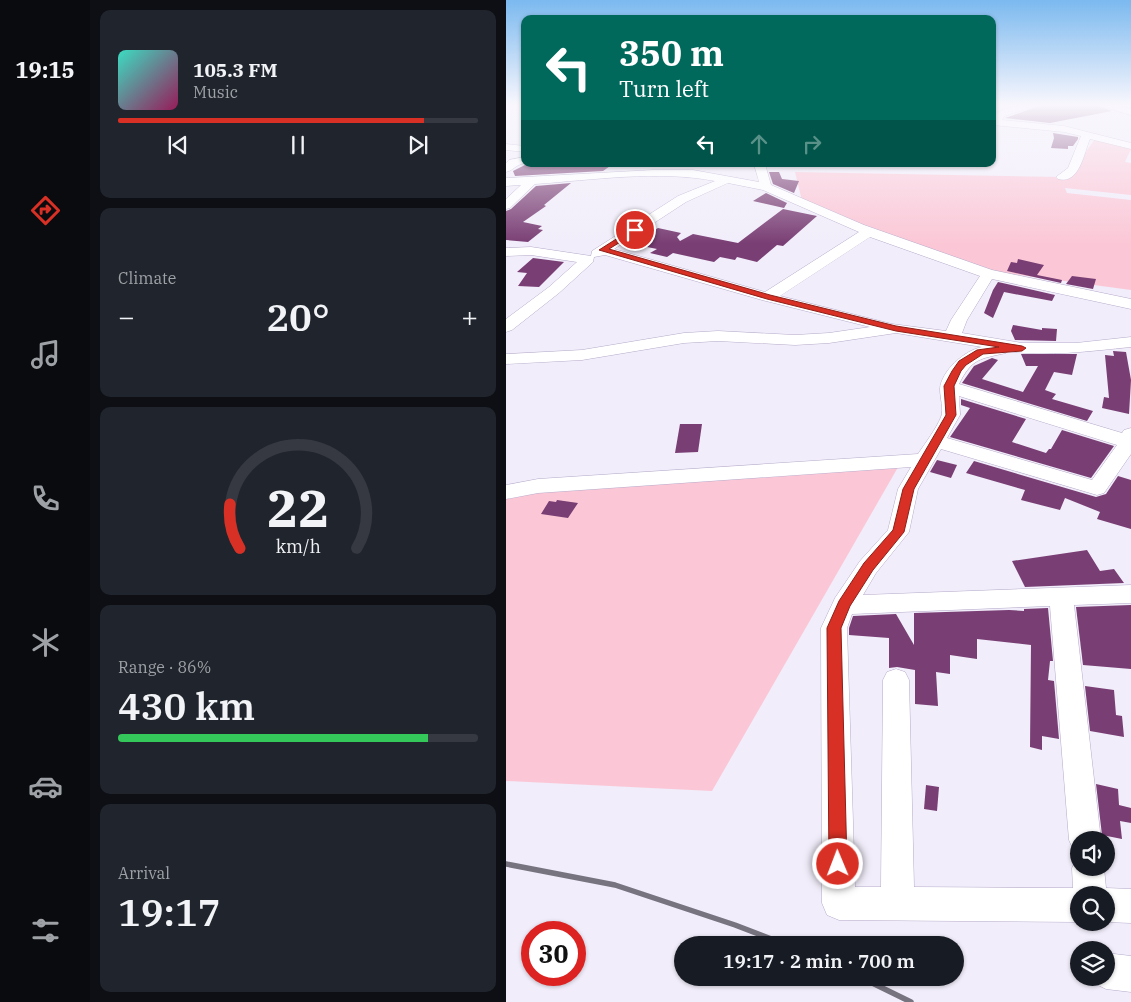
<!DOCTYPE html>
<html lang="en">
<head>
<meta charset="utf-8">
<style>
	:root { --surface:#171b24; --page:#20242c; --text:#f1f3f6; --muted:#9ea1a6; --line:#363941; --accent:#d93025 }
	body { margin:0; font-family:"IBM Plex Serif",serif; background:var(--page); color:var(--text); height:100vh; display:flex; flex-direction:column; font-size:19px; white-space:nowrap }
	* { box-sizing:border-box; margin:0 }
	p { font-size:16px; color:var(--muted) }
	.icon { flex:none; width:28px; height:28px; fill:none; stroke:currentColor; stroke-width:2; stroke-linecap:round; stroke-linejoin:round }
	.map { position:relative; flex:1; overflow:hidden }
	.details { display:flex; flex-direction:column; gap:10px; padding:10px; background:#0d0f14; width:416px }
	.details>* { flex:none }
	.hud { position:absolute; left:15px; top:15px; width:475px; height:152px; border-radius:10px; box-shadow:0 1px 4px #0004; background:#00695c; color:#fff; overflow:hidden }
	.buttons { position:absolute; left:564px; top:831px; display:grid; gap:10px }
	.buttons a { display:grid; place-items:center; width:45px; height:45px; border-radius:50%; background:var(--surface); box-shadow:0 1px 4px #0004; font-size:25px }
	.speed { position:absolute; left:15px; top:921px; display:flex; gap:10px; font-size:25px; font-weight:700; text-align:center }
	.speed>* { display:grid; place-content:center; width:65px; height:65px; border-radius:50%; background:var(--surface); box-shadow:0 1px 4px #0004; line-height:1 }
	.speed .limit { border:8px solid #d22; background:#fff; color:#111 }
	.pin { position:absolute; display:grid; place-items:center; width:42px; height:42px; color:#fff; margin:-21px; border:2px solid #fff; border-radius:50%; box-shadow:0 1px 5px #0007 }
	.me { position:absolute; width:55px; margin:-28px; rotate:359deg; stroke-linejoin:round; filter:drop-shadow(0 0 4px #0008) }
	.turn { display:flex; align-items:center; gap:18px; height:105px; padding:0 15px; font-size:22px }
	.turn .icon { width:65px; height:65px; stroke-width:2.5 }
	.turn b { display:block; font-size:35px; line-height:42px }
	.lanes { display:flex; align-items:center; height:48px; padding:0 15px; background:#0003; justify-content:center; gap:25px; direction:ltr }
	.lanes .off { opacity:.35 }
	.big { font-size:38px; font-weight:600; line-height:1.1 }
	.details .card { flex:1; display:flex; flex-direction:column; justify-content:center; gap:8px; min-width:0; padding:0 18px; border-radius:10px; background:var(--page) }
	.details .dial { align-items:center; gap:0 }
	.dial svg { height:130px; overflow:visible; fill:none; stroke:var(--line); stroke-width:7; stroke-linecap:round; text-anchor:middle }
	.dial text { fill:var(--text); stroke:none }
	.song { display:flex; align-items:center; gap:15px }
	.cover { width:60px; height:60px; border-radius:8px; background:linear-gradient(135deg,hsl(170 70% 55%),hsl(330 70% 35%)) }
	.played { height:5px; border-radius:2px; background:linear-gradient(90deg,var(--accent) 85%,var(--line) 85%) }
	.keys { display:flex; justify-content:space-around; direction:ltr }
	.heat { display:flex; justify-content:space-between; align-items:center; font-size:28px; direction:ltr }
	.charge { height:8px; border-radius:4px; background:linear-gradient(90deg,#34c759 86%,var(--line) 0) }
	.trip { position:absolute; left:168px; top:936px; width:290px; height:50px; border-radius:25px; background:var(--surface); box-shadow:0 1px 4px #0004; font-weight:600; line-height:50px; text-align:center }
	main { display:flex; flex:1; min-height:0 }
	.menu { display:flex; flex-direction:column; width:90px; justify-content:space-around; align-items:center; background:#090b0e; color:var(--muted) }
	.menu .icon { width:35px; height:35px }
	.menu .on { color:var(--accent) }
	.menu b { font-size:22px; color:var(--text) }
	.map>svg:first-child { display:block }
	.green { fill:#fbc7d6 }
	.building { fill:#793e74 }
	.lines { fill:none; stroke-linecap:round; stroke-linejoin:round }
	.minor-casing { stroke:#b6abca; stroke-width:1 }
	.minor { fill:#fff; fill-rule:evenodd }
	.rail { stroke:#77737f; stroke-width:5.5 }
	.route { fill:#d93025; stroke:#8d1f18 }
</style>
</head>
<body>
<main>
<nav class="menu">
<b>19:15</b>
<svg class="icon on" aria-label="directions" viewBox="0 0 24 24"><path d="M12 3l9 9-9 9-9-9zM9 14v-3h6M13 9l2 2-2 2"/></svg>
<svg class="icon" aria-label="music" viewBox="0 0 24 24"><path d="M9 18V5l10-2v13"/><circle cx="6" cy="18" r="3"/><circle cx="16" cy="16" r="3"/></svg>
<svg class="icon" aria-label="phone" viewBox="0 0 24 24"><path d="M5 4h4l2 5-3 2q2 4 5 5l2-3 5 2v4C11 20 4 13 5 4z"/></svg>
<svg class="icon" aria-label="climate" viewBox="0 0 24 24"><path d="M12 3v18M4 7l16 10M4 17L20 7"/></svg>
<svg class="icon" aria-label="car" viewBox="0 0 24 24"><path d="M5 17H2v-5l4-1 3-4h7l3 4 3 1v5h-3M9 17h6M6 11h13"/><circle cx="7" cy="17" r="2"/><circle cx="17" cy="17" r="2"/></svg>
<svg class="icon" aria-label="filters" viewBox="0 0 24 24"><path d="M4 7h16M4 17h16"/><circle cx="9" cy="7" r="2"/><circle cx="15" cy="17" r="2"/></svg>
</nav>
<section class="details">
<div class="card">
<div class="song"><i class="cover"></i><div><b>105.3 FM</b><p>Music</p></div></div>
<div class="played"></div>
<div class="keys"><svg class="icon" aria-label="previous" viewBox="0 0 24 24"><path d="M18 5L8 12l10 7zM5 5v14"/></svg><svg class="icon" aria-label="pause" viewBox="0 0 24 24"><path d="M8 5v14M16 5v14"/></svg><svg class="icon" aria-label="next" viewBox="0 0 24 24"><path d="M6 5l10 7-10 7zM19 5v14"/></svg></div>
</div>
<div class="card"><p>Climate</p>
<div class="heat"><a>−</a><b class="big">20°</b><a>+</a></div>
</div>
<div class="card dial"><svg viewBox="0 0 100 80">
<path d="M14 69A42 42 0 1 1 86 69"/>
<path d="M14 69A42 42 0 0 1 8 42" stroke="#d93025"/>
<text x="50" y="56" font-size="32" font-weight="700">22</text>
<text x="50" y="72" font-size="11">km/h</text>
</svg></div>
<div class="card"><p>Range · 86%</p><b class="big">430 km</b><div class="charge"></div></div>
<div class="card"><p>Arrival</p><b class="big">19:17</b></div>
</section>
<div class="map">
<svg width="625" height="1002" viewBox="0 0 625 1002">
	<rect width="100%" height="100%" fill="#f1edfa"/>
	<g class="green">
		<path d="M589,139L625,149L619,162L625,163V195L559,188L561,193L625,200V290L469,269L296,201L289,172L556,177L567,170Z"/>
		<path d="M395,462L206,791L0,781V491Z"/>
	</g>
	<g class="building">
		<path d="M539,104H587L606,111L544,123L499,118Z"/>
		<path d="M547,133L572,137V139L567,146H562V149L545,148L548,138Z"/>
		<path d="M21,164H107L97,171L9,176L7,171Z"/>
		<path d="M263,172H273L276,179L293,181L288,193L267,184Z"/>
		<path d="M65,183L38,205L40,206L17,222L36,226L32,229L37,230L22,242L0,240V211L5,209L30,186Z"/>
		<path d="M260,193L281,203L278,208L247,201Z"/>
		<path d="M277,209L311,216L277,246L271,245L251,262L231,257L229,260L214,257L208,262L167,253L161,257L144,253L151,249L126,244L152,228L175,233L171,237L174,241L187,234L232,243Z"/>
		<path d="M27,258L58,262L33,287L12,286L21,273L11,272Z"/>
		<path d="M512,259L538,265L531,275L556,280L555,283L501,271L505,262L511,263Z"/>
		<path d="M566,276L590,279L587,289L560,284Z"/>
		<path d="M492,282L549,295L546,301L498,292L487,318L478,313L487,290Z"/>
		<path d="M507,325L536,330V328L551,329L550,341L509,340L505,331Z"/>
		<path d="M607,351L620,352L625,380L623,414L596,408L598,397L603,398L599,355L608,356Z"/>
		<path d="M515,354H571L566,375L548,372L539,390L550,394L546,399L587,411L581,421L456,383L468,366L486,358L492,360L476,379L517,392L532,366H520Z"/>
		<path d="M455,399L520,419L506,442L540,453L543,449H545L556,430L608,446L585,478L444,437L464,408L455,405Z"/>
		<path d="M174,424H196L192,452L169,453Z"/>
		<path d="M431,460L451,465L445,478L424,472Z"/>
		<path d="M468,461L590,497L600,494L612,476L625,480V529L591,519L594,512L559,498L554,510L515,500L519,490L460,473Z"/>
		<path d="M51,500L72,503L62,518L35,514L43,501L50,502Z"/>
		<path d="M581,550L594,571L608,569L618,583L519,587L506,561Z"/>
		<path d="M625,605V669L577,665L570,607Z"/>
		<path d="M542,608L547,661H544L542,680L548,681L553,739L536,736V750L524,747L525,645L471,639V659L444,655V674L430,672L432,706L409,704V670L391,667L383,668V638L343,635V628L347,616L390,614L408,645V613L503,610L518,611V609Z"/>
		<path d="M579,686L608,690L610,715L616,716L618,737L584,731Z"/>
		<path d="M590,784L612,789L613,805L625,808V823L614,821L616,839L596,835Z"/>
		<path d="M420,785L433,787L431,811L418,809Z"/>
	</g>
	<g class="lines">
		<g class="minor-casing">
			<g id="minor">
				<path d="M520,104H537L498,116L496,120L558,126L625,143V149L584,139C578,152 574,185 552,179L550,177L562,168L575,136L558,132L486,125C486,108 507,108 520,104Z"/>
				<path d="M589,104H606L625,109V115Z"/>
				<path d="M0,144L19,146V152L0,150Z"/>
				<path d="M19,157V163C9,165 8,170 0,172V163L3,160Z"/>
				<path d="M248,164H259L265,185L358,225L486,270L625,299V309L486,279L461,320L456,333L516,343H570L625,337V347C584,351 542,357 501,351L500,353C474,359 466,358 453,384L616,433L618,430L625,428V454L598,493L591,495L435,449L412,489L403,532L370,573L357,595L625,585V603L568,605L595,840H572V853L568,851L563,840L544,606L346,614L341,628L349,887H375L377,680L381,672L390,669L399,672L403,680L408,887L567,888L566,868L572,856V868H598L600,888L625,889V923L600,922V895H572V922L333,920L321,915L316,903L315,628L329,598L354,561L382,530L392,489L405,467L32,493L0,499V485L32,479L412,454C420,442 430,429 435,417C438,409 434,398 434,389C435,371 459,350 476,347L390,333L323,343L289,345L212,341L178,343L76,360L0,364V354L76,350L178,333L212,331L289,335L323,333L364,327L256,300L99,255L88,257L87,262L53,293L6,330L0,332V319L43,287L71,262L25,255L0,256V248L25,247L85,256L86,251L172,196L209,181C152,170 87,180 29,184L4,208L0,209V199L15,185L0,186V178L147,170H187L253,182ZM222,183L257,190L353,232L259,292L108,249L180,202ZM364,237L474,276L445,320L440,331L386,324L274,296ZM453,396L611,445L586,480L441,438L454,415Z"/>
				<path d="M600,953L625,956V992L600,989L588,983L585,978H600Z"/>
			</g>
		</g>
		<use href="#minor" class="minor"/>
		<g class="rail">
			<path d="M0,864L109,885L229,925L281,945"/>
			<path d="M356,978L405,1002"/>
		</g>
	</g>
	<linearGradient id="sky" x2="0" y2="1"><stop stop-color="#7bb9ef"/><stop offset="0.43" stop-color="#f9f7fd"/><stop offset="1" stop-color="#f9f7fd" stop-opacity="0"/></linearGradient>
	<rect width="625" height="244" fill="url(#sky)"/>
	<path class="route" d="M129,227L133,230L132,231L103,249L264,295L390,326L516,346L520,348L516,351L477,354L460,365L455,371L448,386L450,415L408,489L398,532L367,570L344,606L335,628L341,864L338,870L332,872L326,870L323,864L321,628L333,601L358,563L387,530L397,489L440,415L438,386L446,371L453,361L471,350L493,347L390,331L261,299L93,250Z"/>
</svg>
<div class="buttons">
<a><svg class="icon" aria-label="sound" viewBox="0 0 24 24"><path d="M4 9h4l5-4v14l-5-4H4zM17 9q2 3 0 6"/></svg></a>
<a><svg class="icon" aria-label="search" viewBox="0 0 24 24"><circle cx="10" cy="10" r="6"/><path d="M15 15l6 6"/></svg></a>
<a><svg class="icon" aria-label="layers" viewBox="0 0 24 24"><path d="M12 4l9 5-9 5-9-5zM3 14l9 5 9-5"/></svg></a>
</div>
<div class="speed"><div class="limit">30</div></div>
<div class="pin" style="left:129px;top:230px;background:#d93025"><svg class="icon" aria-label="arrive" viewBox="0 0 24 24"><path d="M6 21V4h12l-3 4 3 4H6"/></svg></div>
<svg class="me" style="left:332px;top:864px" viewBox="-20 -20 40 40"><circle r="17" fill="#d93025" stroke="#fff" stroke-width="3"/><path d="M0-11L8 9 0 5-8 9z" fill="#fff"/></svg>
<div class="trip">19:17 · 2 min · 700 m</div>
<div class="hud">
<div class="turn"><svg class="icon" aria-label="left" viewBox="0 0 24 24"><path d="M17 20v-9H6M10 6l-5 5 5 5"/></svg><div><b>350 m</b>Turn left</div></div>
<div class="lanes"><svg class="icon" aria-label="left" viewBox="0 0 24 24"><path d="M17 20v-9H6M10 6l-5 5 5 5"/></svg><svg class="icon off" aria-label="ahead" viewBox="0 0 24 24"><path d="M12 20V5M6 11l6-6 6 6"/></svg><svg class="icon off" aria-label="right" viewBox="0 0 24 24"><path d="M7 20v-9h11M14 6l5 5-5 5"/></svg></div>
</div>
</div>
</main>
</body>
</html>
